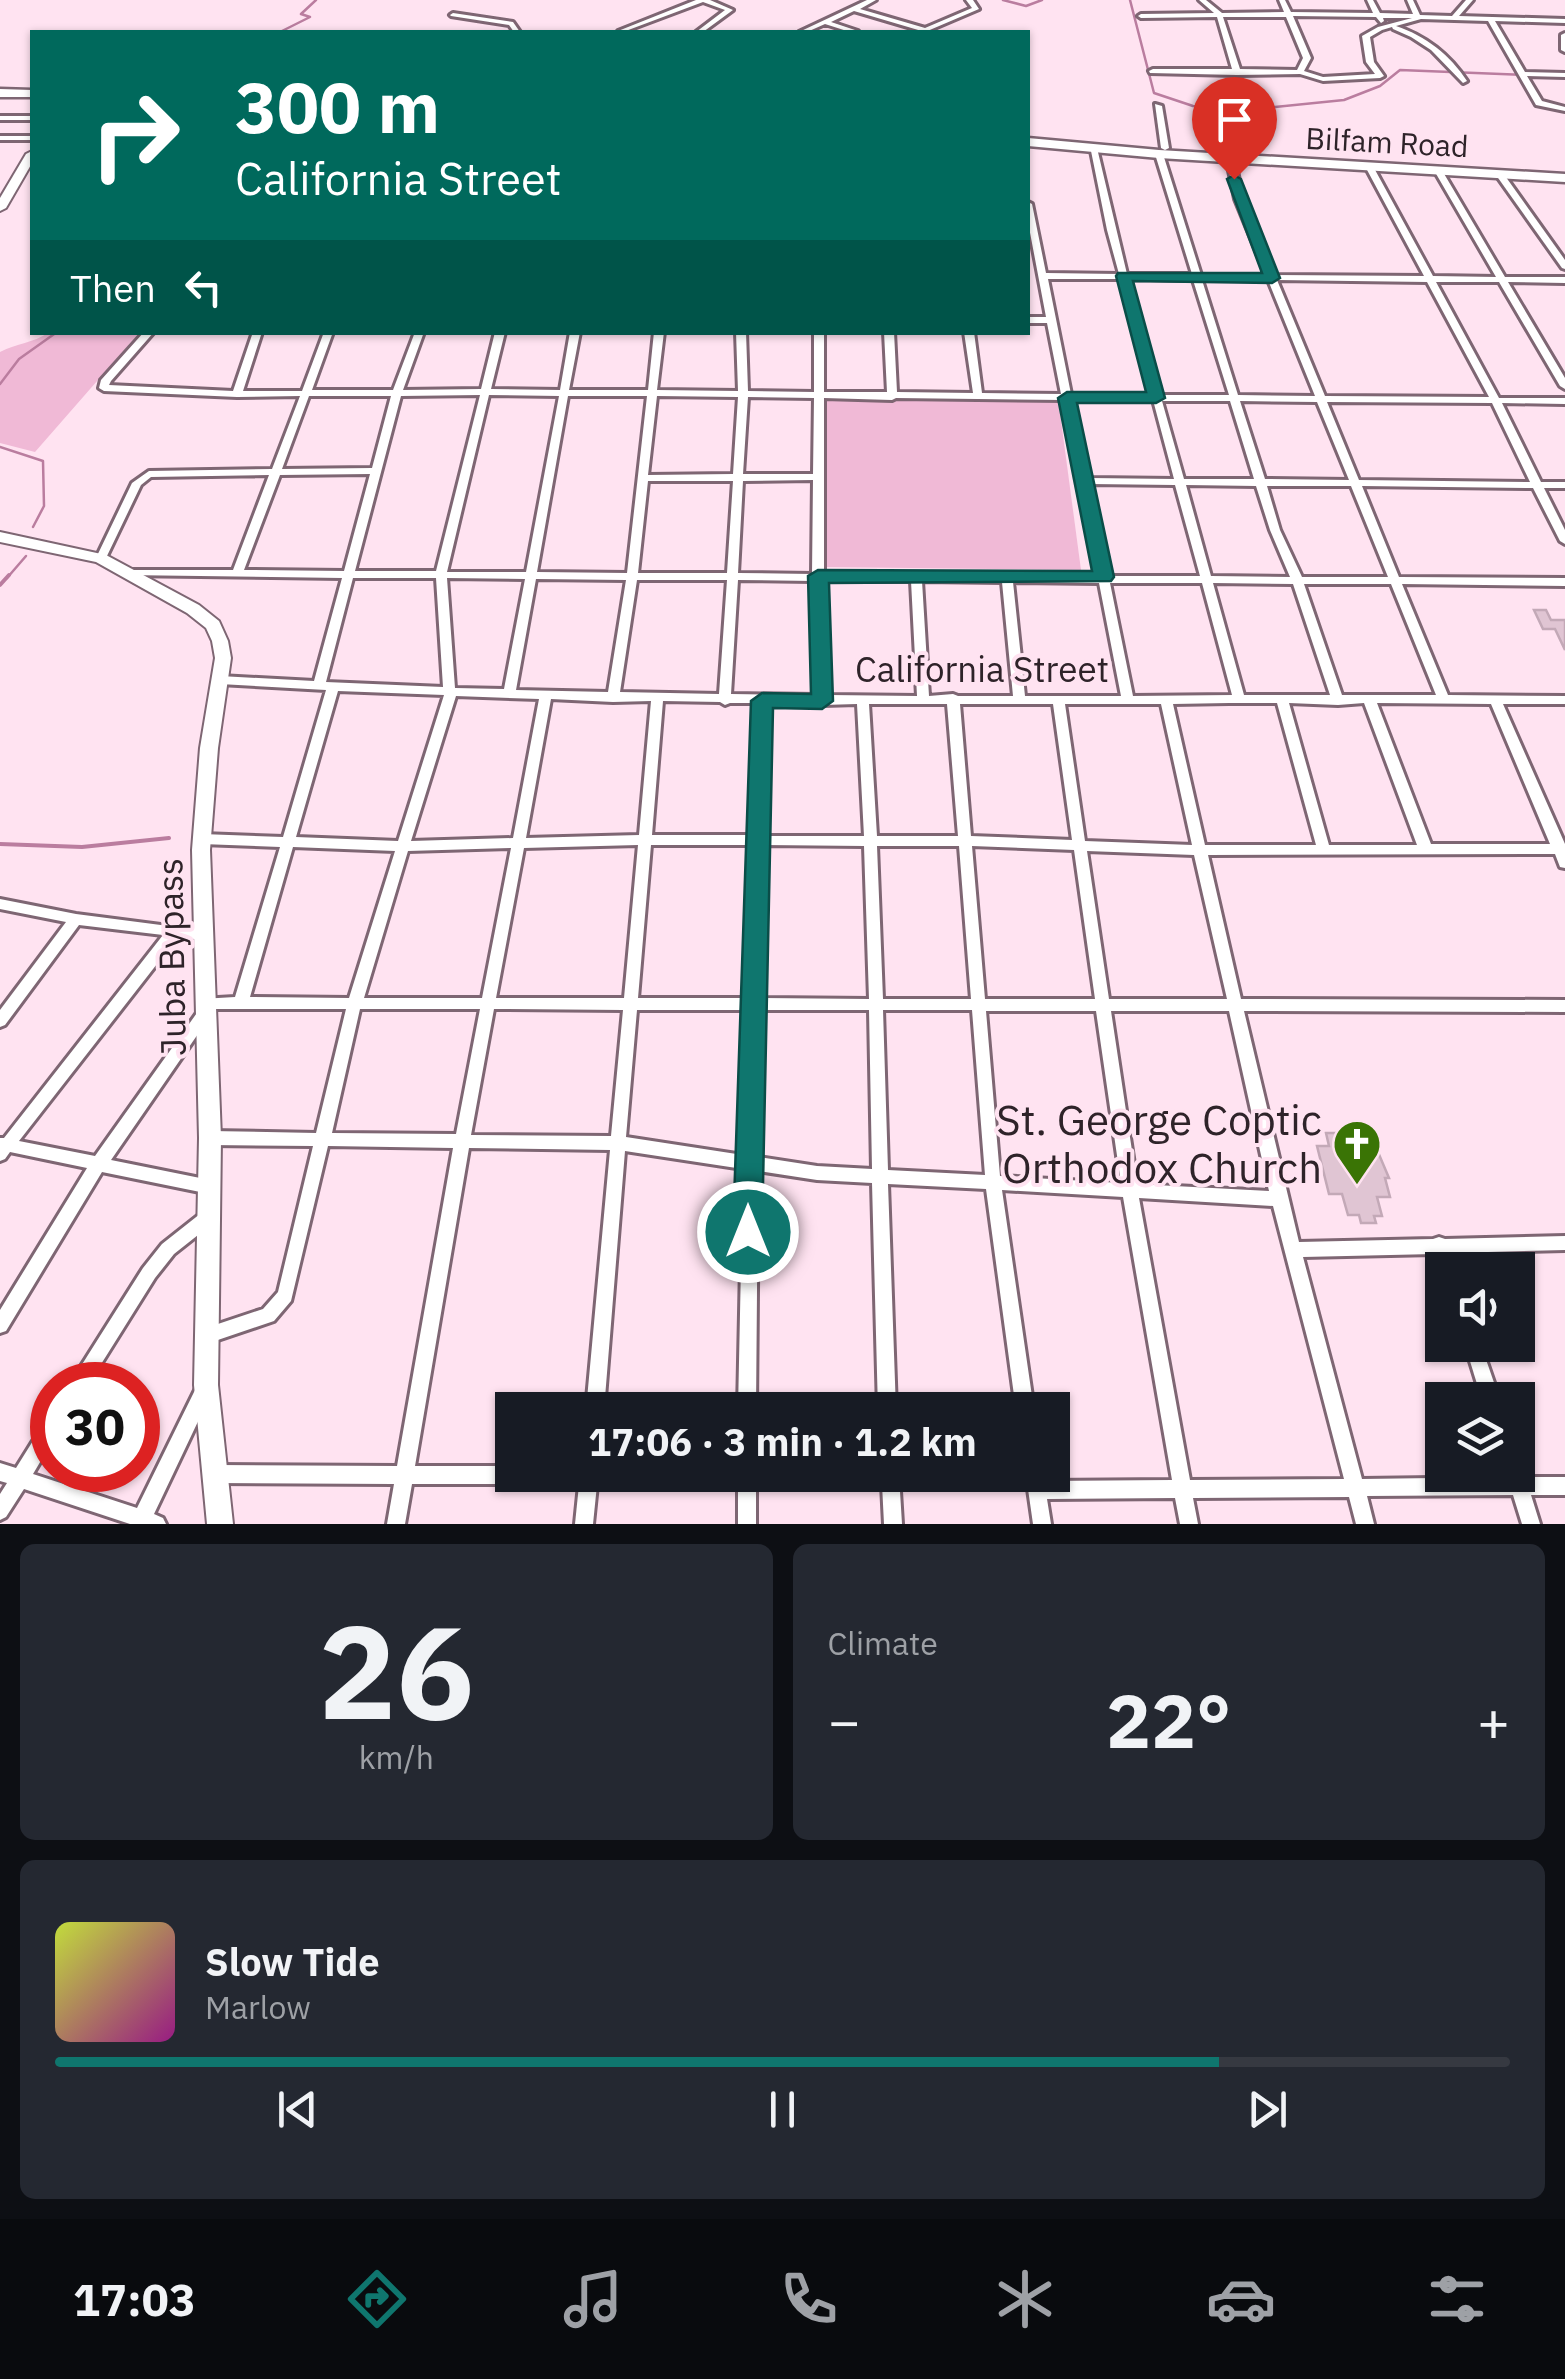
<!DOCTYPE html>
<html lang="en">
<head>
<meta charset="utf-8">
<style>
	:root { --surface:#171b24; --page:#242831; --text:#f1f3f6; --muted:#9ea1a6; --line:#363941; --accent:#0f766e }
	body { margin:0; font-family:"IBM Plex Sans",sans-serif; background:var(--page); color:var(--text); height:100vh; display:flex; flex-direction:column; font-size:38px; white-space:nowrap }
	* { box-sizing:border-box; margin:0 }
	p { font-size:32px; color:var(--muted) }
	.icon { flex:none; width:55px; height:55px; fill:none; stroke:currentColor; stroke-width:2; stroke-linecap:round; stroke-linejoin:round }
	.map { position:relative; height:1524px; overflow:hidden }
	.drawer { display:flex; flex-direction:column; gap:20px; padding:20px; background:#0d0f14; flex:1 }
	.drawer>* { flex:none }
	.hud { position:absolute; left:30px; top:30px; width:1000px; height:305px; border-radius:0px; box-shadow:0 2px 8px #0004; background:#00695c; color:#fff; overflow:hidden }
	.controls { position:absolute; left:1425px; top:1252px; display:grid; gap:20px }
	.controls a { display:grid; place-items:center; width:110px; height:110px; border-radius:0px; background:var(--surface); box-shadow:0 2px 8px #0004; font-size:50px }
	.speed { position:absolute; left:30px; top:1362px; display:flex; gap:20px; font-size:50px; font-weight:700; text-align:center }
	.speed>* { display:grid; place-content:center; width:130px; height:130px; border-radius:50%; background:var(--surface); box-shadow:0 2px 8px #0004; line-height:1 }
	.speed .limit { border:15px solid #d22; background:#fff; color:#111 }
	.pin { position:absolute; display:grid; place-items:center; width:85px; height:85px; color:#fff; margin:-102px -42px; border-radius:50% 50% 50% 0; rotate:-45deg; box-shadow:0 0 10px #0007 }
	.pin .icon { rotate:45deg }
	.me { position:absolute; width:110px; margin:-55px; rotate:0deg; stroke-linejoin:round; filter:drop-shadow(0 0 8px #0008) }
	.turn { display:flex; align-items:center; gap:35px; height:210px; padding:0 40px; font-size:45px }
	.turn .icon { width:130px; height:130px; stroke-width:2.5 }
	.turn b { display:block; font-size:70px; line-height:85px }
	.then { display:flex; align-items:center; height:95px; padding:0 40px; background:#0003; gap:20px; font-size:38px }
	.big { font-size:75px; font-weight:700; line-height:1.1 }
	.drawer .card { flex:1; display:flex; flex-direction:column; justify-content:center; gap:15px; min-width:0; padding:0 35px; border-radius:15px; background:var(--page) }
	.drawer .dial { align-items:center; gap:0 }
	.dial b { font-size:130px; line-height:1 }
	.song { display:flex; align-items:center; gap:30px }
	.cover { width:120px; height:120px; border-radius:15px; background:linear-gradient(135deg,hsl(70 70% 55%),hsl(310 70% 35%)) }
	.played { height:10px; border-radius:5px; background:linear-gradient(90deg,var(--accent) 80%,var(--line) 80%) }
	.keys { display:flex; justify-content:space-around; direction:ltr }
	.heat { display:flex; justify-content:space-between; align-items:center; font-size:55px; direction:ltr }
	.drawer .tiles { flex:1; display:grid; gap:20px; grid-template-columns:1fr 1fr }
	.card:last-child { grid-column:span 2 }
	.trip { position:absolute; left:495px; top:1392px; width:575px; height:100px; border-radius:0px; background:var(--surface); box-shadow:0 2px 8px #0004; font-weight:700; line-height:100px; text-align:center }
	.tab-bar { display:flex; height:160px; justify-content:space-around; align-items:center; background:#090b0e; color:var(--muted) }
	.tab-bar .icon { width:70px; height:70px }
	.tab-bar .active { color:var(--accent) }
	.tab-bar b { font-size:45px; color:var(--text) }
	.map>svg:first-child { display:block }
	.green { fill:#f0b9d6 }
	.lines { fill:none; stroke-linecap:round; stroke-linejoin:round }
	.stream-far1 { stroke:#ba7d9f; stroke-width:2.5 }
	.stream { stroke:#ba7d9f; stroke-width:4 }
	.building { fill:#e0c5d3; stroke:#c3a9b7; stroke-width:2.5 }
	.street-casing { stroke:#7e6673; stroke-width:6 }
	.secondary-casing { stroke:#7e6673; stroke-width:4 }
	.primary-casing { stroke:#7e6673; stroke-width:5 }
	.street { fill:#fff; fill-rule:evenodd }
	.secondary { fill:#fff; fill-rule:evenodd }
	.primary { fill:#fff; fill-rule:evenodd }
	.route { fill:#0f766e; stroke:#0a4d48; stroke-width:2.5 }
	.labels { text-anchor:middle; stroke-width:8; stroke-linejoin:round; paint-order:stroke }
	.far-street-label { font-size:30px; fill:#2e2329; stroke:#ffe3f1 }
	.street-label { font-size:35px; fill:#2e2329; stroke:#ffe3f1 }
	.near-poi-label { font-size:42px; fill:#2e2329; stroke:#ffe3f1; text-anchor:end }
</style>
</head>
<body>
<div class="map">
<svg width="1565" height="1524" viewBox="0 0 1565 1524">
	<rect width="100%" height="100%" fill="#ffe3f1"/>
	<g class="green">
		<path d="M48,333H139L35,452L0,443V352C17,343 33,343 48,333Z"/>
		<path d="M826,396L1058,398L1081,570L825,567Z"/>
	</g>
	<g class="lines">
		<g class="stream-far1">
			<path d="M1003,0L1026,6L1042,0"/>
			<path d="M1130,0L1154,93L1193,106L1256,109L1344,100L1380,86L1400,70L1548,76"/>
			<path d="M280,32L310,17L301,14L316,0"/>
			<path d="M0,384L19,359L57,332"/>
			<path d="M0,447L43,461L44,506L33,527"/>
			<path d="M7,578L26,556"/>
		</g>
		<g class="stream">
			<path d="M0,585L9,575"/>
			<path d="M0,844L82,847L169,838"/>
		</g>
	</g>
	<g class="building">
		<path d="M1534,610H1546L1551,620H1565V650L1555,629H1543Z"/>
		<path d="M1326,1133H1359L1362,1145H1375L1389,1178H1385L1390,1197H1377L1382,1216H1374L1376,1223H1361L1359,1215H1348L1342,1194H1329L1317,1146H1329Z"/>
	</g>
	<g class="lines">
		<g class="street-casing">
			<g id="street">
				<path d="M696,0H710L733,10L703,32H696L725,10L703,2L623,32L618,31Z"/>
				<path d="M867,0H876L860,9L925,28L972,8L966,0H973L979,9L925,32L854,11L831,22L858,31L859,32H850L825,24L807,32H799Z"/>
				<path d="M1199,0H1206L1222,13L1284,12L1279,0H1285L1291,12L1373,13L1367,0H1373L1380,13L1413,14L1407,0H1413L1420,15L1452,16L1466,0H1473L1459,16L1565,19V23L1495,21L1525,72L1565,73V77L1527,76L1542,101L1565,107V111L1536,105L1488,21L1421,19L1396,26C1426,36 1450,55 1467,81L1463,83L1431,50L1411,37L1393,29L1392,27L1382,30L1370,37L1374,62L1384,76L1380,78L1323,81L1300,74L1237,75L1150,73L1149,71L1153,69H1232L1217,17L1141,18L1138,16L1141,14L1214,13ZM1293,16L1376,17L1381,23L1384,21L1383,18H1412L1378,27L1362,36L1366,62L1375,74L1323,77L1304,71L1311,58ZM1223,17H1286L1303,58L1297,70L1240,69Z"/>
				<path d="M453,13L513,22L520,32H514L509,25L451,16L450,15Z"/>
				<path d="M1565,33V52L1561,50V35Z"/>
				<path d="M1155,104L1162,106L1169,148L1165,150L1161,148Z"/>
				<rect x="0" y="116" width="32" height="4"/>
				<rect x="0" y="136" width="32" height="4"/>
				<path d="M1090,146L1097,148L1127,274H1192L1155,154L1159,152L1163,154L1201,275H1266L1235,199L1225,152L1229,150L1233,152L1243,199L1275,275L1424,276L1366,168L1370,166L1374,168L1433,276L1496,277L1435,172L1439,170L1443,172L1505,277H1565V283L1508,282L1565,378V389L1560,386L1499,282H1436L1499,398H1565V404L1502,403L1541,482H1565V488H1544L1565,530V544L1560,541L1533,488L1362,486L1399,577L1565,578V586L1402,584L1448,695L1565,696V704H1503L1565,844V868L1560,867L1555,854L1208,855L1241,999L1565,1000V1012L1244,1011L1299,1242L1433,1239L1439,1237L1445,1239L1565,1236V1250L1450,1253L1456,1270H1442V1275L1434,1254L1303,1257L1362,1479L1508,1477L1507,1475H1518V1467L1522,1469L1526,1477H1565V1495H1531L1540,1524H1522L1513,1495L1367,1496L1374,1524H1356L1349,1497L1193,1498L1198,1524H1180L1175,1498L1047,1499L1051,1524H1033L1026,1475H1044L1045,1481L1172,1480L1123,1197L1002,1190L1034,1410H1016L986,1189L888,1184L896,1410H878L872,1183L817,1180L758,1171L756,1410H738L743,1169L625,1151L604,1410H586L610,1150L469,1148L415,1466H512V1475H521L518,1481L512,1484H412L405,1524H387L394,1484L216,1483L210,1480L207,1474L210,1468L216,1465L397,1466L453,1148L328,1146L291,1301L274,1321L209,1343L203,1341L201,1335L203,1329L263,1309L278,1292L313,1146L210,1145L205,1143L202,1138L205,1133L210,1131L316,1133L346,1009H206L201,1007L199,1003L201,999L235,997L280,847L202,844L197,842L195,839L197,836L202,834L283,837L326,690L220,684L214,680L220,676L314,681L342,578L125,575L123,573L125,571L129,570H233L269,475L151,477L141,485L106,558L105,560H97L96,558L132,483L149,471L272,469L300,396L237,397L104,391L99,388L101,380L144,332H154L111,381L109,385L233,391L253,332H262L243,391H302L324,332H333L312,390H393L415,332H424L403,390L481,389L495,332H505L491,389L560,390L570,332H580L569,390H648L654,332H664L657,390L738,391L736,332H746L748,391L814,392V332H824V392H887L884,332H894L897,392L973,393L964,332H974L982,393L1061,394L1047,323H1028V317H1046L1028,222V202L1032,204L1046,273L1119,274L1107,230ZM1048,279H1120L1151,395L1071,394ZM1129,279L1193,280L1229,395H1161ZM1202,280H1268L1315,396L1238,395ZM1277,280L1427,282L1489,397L1325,396ZM480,395L436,571H355L401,396ZM489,395L559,396L526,572H447ZM309,396H391L372,468L282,469ZM568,396H647L627,573L537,572ZM657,396L738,397L733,474L648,475ZM748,397L814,398L813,474H743ZM824,398L892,400L896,398L1063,400L1098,576L921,574L916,573L911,574H824ZM1072,400H1153L1174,479L1089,478ZM1162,401H1230L1254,479H1184ZM1240,401L1317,402L1349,480L1265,479ZM1327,402L1492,403L1530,482L1359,480ZM370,474L344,571L244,570L280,475ZM813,480L812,574L738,573L743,481ZM648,481H733L727,573H638ZM1090,484L1175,485L1200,576H1109ZM1186,485L1256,486L1270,530L1290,577L1211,576ZM1267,486H1351L1388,577H1302L1280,530ZM353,578H436L443,687L326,682ZM447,578L525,579L504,689L455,688ZM536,579L626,580L608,692L516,690ZM637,580H727L719,694L620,692ZM738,580L813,581L817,695L731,694ZM824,581H911L917,696L829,695ZM922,581L1002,582L1013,696H958L953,694L929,696ZM1013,582L1099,583L1121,696H1025ZM1110,583H1202L1232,695L1133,696ZM1213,583L1293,584L1330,695H1244ZM1304,584H1391L1436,695H1342ZM338,691L444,695L398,841L296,837ZM456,696L539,699L513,838L411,841ZM551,699L613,702L651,701L639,835L526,838ZM663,701L720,702L725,705L730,703H756L752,835H652ZM768,703H818L823,705L857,704L864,836H765ZM1229,703H1277L1316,845H1205L1173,704ZM1289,703L1338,705L1364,703L1417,845H1329ZM1377,703L1491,704L1550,844H1431ZM869,704H947L958,836H877ZM960,704H1053L1072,840L971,836ZM1065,704H1161L1192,845L1085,841ZM638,845L624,998H496L524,848ZM651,845H752L747,998H638ZM765,845L864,846L869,999L762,998ZM877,846H959L971,999H883ZM972,846L1074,850L1095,999H985ZM293,847L395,851L349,998L250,997ZM511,848L482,998H364L408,851ZM1087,851L1194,855L1227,999H1109ZM360,1009H480L456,1134L332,1133ZM494,1009L623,1010L611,1136L471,1135ZM637,1010H747L743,1155L626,1137ZM761,1010H869L872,1169L817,1166L758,1157ZM883,1010H972L985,1175L888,1170ZM986,1011H1096L1121,1183L1000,1176ZM1111,1011H1229L1269,1191L1137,1184ZM1139,1198L1273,1206L1344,1479L1190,1480Z"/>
				<path d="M1497,173H1503L1565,260V269L1562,268L1496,175Z"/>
				<path d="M0,899L76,914L207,931L209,935L207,939L202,940L178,937L19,1141L95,1156L199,1010L204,1008L209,1010L211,1014L209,1018L111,1160L210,1180L216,1182L218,1187L216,1192L210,1194L102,1172L6,1331L0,1333V1310L87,1168L10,1152L5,1159L0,1161V1138H4L163,935L79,925L5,1025L0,1027V1010L66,922L0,909Z"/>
				<path d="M211,1208L217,1210L219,1215L217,1220L174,1254L155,1278L88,1385H69L143,1268L162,1244L205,1210Z"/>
				<path d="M1465,1345H1481L1500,1400H1482Z"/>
				<path d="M203,1384L209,1386L212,1392L154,1514L163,1518L166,1524H130L24,1489L6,1517L0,1520V1494L7,1483L0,1481V1463L16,1468L46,1420L52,1417V1442L33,1474L137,1508L197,1386Z"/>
				<path d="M580,1475H598L593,1524H575Z"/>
				<rect x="738" y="1475" width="18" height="49"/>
				<path d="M777,1475H899L902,1524H884L882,1484H786L780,1481Z"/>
			</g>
		</g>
		<g class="secondary-casing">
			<g id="secondary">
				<path d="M32,151V163L6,208L0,211V198L26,154Z"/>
				<path d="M0,532L106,555L199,605L219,621L228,641L231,658L218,748L210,850L221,1138L218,1385L233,1524H207L194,1385L199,1138L192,850L200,748L215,658L212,641L206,628L187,613L96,562L0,542Z"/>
			</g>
		</g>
		<g class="primary-casing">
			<g id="primary">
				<path d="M0,89L32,90V97H0Z"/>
				<path d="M1028,138L1159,150L1565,174V182L1159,158L1028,146Z"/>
			</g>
		</g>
		<use href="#street" class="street"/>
		<use href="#secondary" class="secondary"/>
		<use href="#primary" class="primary"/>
	</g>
	<path class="route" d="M1234,175L1241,179L1280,278L1272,283L1133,281L1165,398L1156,403H1077L1114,577L1111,581L829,583L833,701L822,709L773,708L762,1232L758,1242L748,1246L737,1242L733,1232L751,701L762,693L811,694L808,576L818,570L1092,571L1058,398L1067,392H1146L1116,276L1118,273H1262L1227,179Z"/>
	<defs>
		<g id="church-pin" transform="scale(2.5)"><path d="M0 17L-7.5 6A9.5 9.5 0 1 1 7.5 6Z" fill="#3a7405" stroke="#ffe3f1"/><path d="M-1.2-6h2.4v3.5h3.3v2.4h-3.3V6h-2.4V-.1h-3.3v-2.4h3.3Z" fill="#fff"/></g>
	</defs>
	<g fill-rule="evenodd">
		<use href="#church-pin" x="1357" y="1144"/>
	</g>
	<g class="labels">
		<g class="far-street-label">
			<text transform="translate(1387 143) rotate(3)" y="10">Bilfam Road</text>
		</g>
		<g class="street-label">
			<text x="982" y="682">California Street</text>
			<text transform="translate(172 957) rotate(-91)" y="12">Juba Bypass</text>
		</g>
		<g class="near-poi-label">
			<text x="1322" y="1135">St. George Coptic<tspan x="1322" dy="48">Orthodox Church</tspan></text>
		</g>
	</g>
</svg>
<div class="controls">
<a><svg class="icon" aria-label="sound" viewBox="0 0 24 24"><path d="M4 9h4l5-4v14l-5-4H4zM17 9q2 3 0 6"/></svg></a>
<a><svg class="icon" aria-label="layers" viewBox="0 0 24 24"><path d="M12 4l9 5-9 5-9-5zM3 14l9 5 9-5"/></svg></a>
</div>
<div class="speed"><div class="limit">30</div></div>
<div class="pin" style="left:1234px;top:179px;background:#d93025"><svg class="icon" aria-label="arrive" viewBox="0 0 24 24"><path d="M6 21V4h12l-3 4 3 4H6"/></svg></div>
<svg class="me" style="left:748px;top:1232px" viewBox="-20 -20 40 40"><circle r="17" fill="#0f766e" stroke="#fff" stroke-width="3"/><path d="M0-11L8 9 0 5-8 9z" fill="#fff"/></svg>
<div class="trip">17:06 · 3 min · 1.2 km</div>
<div class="hud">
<div class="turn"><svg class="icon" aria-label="right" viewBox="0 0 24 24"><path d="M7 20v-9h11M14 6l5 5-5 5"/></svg><div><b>300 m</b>California Street</div></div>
<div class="then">Then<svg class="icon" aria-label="left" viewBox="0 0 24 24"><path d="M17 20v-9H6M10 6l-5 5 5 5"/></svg></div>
</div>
</div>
<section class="drawer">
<div class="tiles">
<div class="card dial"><b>26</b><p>km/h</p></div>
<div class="card"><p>Climate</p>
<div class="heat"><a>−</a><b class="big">22°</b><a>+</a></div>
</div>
<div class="card">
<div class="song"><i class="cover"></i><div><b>Slow Tide</b><p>Marlow</p></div></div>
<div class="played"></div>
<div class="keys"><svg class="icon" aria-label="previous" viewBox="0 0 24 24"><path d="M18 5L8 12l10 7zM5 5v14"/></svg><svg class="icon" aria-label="pause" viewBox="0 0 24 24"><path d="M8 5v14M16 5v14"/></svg><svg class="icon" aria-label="next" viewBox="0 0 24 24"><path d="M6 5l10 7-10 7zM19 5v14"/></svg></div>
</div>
</div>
</section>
<nav class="tab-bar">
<b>17:03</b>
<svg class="icon active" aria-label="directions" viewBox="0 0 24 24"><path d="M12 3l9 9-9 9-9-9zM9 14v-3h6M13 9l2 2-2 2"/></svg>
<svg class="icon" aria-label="music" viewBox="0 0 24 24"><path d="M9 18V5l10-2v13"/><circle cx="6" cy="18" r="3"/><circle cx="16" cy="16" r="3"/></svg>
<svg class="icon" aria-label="phone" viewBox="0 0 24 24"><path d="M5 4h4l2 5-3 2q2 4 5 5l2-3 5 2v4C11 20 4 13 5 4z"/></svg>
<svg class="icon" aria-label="climate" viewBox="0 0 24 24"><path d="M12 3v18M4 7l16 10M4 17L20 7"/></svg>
<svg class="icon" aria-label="car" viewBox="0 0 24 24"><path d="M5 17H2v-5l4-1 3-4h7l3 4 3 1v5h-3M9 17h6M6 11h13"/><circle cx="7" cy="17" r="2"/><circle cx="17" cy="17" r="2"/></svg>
<svg class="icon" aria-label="filters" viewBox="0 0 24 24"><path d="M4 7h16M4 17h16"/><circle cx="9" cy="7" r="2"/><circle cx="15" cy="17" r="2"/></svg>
</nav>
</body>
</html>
